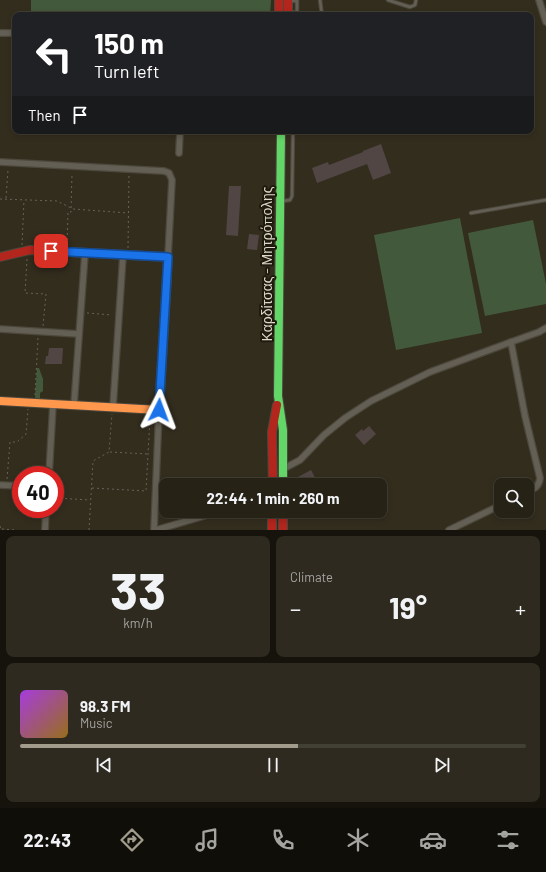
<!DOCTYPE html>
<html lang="en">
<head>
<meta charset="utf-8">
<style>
	:root { --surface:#262216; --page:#2e2a1f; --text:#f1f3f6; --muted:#a4a4a1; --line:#423f35; --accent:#a29c8c }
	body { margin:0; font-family:Barlow,sans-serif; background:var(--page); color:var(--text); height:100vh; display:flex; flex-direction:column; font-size:15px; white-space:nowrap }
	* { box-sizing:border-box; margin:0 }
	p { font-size:13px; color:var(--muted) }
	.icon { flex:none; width:22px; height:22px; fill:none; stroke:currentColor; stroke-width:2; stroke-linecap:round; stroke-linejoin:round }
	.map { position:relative; height:530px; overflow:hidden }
	.sheet { display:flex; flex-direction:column; gap:6px; padding:6px; background:#15130c; flex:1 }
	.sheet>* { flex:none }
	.hud { position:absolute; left:12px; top:12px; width:522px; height:122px; border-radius:8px; box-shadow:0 2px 6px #0003,0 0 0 1px var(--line); background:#202124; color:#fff; overflow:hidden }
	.tools { position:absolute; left:494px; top:478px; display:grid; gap:8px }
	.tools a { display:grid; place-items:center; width:40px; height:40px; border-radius:8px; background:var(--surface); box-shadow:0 2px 6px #0003,0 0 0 1px var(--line); font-size:20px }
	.speed { position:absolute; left:12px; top:466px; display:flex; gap:8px; font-size:20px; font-weight:700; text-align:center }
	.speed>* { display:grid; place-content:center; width:52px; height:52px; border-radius:50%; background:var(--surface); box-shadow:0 2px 6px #0003,0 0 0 1px var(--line); line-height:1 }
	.speed .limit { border:6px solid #d22; background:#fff; color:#111 }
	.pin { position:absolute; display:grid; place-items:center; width:34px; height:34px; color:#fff; margin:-17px; border-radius:8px; box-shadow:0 2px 6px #0006 }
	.me { position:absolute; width:44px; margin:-22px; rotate:3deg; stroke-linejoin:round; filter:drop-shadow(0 0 3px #0008) }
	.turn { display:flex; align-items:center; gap:14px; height:84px; padding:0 16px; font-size:18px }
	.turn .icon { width:52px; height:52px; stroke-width:2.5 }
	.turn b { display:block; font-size:28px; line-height:34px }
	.then { display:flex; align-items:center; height:38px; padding:0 16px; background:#0003; gap:8px; font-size:15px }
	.big { font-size:30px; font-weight:700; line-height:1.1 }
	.sheet .card { flex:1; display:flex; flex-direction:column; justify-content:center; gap:6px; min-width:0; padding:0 14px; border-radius:8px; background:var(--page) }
	.sheet .dial { align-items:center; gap:0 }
	.dial b { font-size:52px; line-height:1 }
	.song { display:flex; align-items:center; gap:12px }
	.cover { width:48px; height:48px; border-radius:6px; background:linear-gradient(135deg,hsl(280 70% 55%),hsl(40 70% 35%)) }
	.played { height:4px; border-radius:2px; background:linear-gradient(90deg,var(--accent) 55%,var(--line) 55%) }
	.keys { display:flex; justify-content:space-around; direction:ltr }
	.heat { display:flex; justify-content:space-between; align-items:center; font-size:22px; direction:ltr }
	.sheet .tiles { flex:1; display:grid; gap:6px; grid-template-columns:1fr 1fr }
	.card:last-child { grid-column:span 2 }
	.trip { position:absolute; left:159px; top:478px; width:228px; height:40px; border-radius:8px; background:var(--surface); box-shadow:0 2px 6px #0003,0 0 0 1px var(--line); font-weight:700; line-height:40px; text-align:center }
	.tabs { display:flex; height:64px; justify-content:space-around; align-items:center; background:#0f0e09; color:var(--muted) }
	.tabs .icon { width:28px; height:28px }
	.tabs .selected { color:var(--accent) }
	.tabs b { font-size:18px; color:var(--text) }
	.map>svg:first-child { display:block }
	.green { fill:#43593b }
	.building { fill:#514644 }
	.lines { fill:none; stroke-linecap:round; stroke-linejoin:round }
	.lane-casing { stroke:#4d483c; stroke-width:4.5 }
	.street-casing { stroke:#4d483c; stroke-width:8 }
	.fast-casing { stroke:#4d483c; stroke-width:10 }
	.slow-casing { stroke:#4d483c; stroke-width:10 }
	.jam-casing { stroke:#4d483c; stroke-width:10 }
	.path { stroke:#67635a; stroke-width:1; stroke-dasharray:2 3; stroke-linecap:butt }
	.lane { stroke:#635f54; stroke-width:2.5 }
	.street { stroke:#635f54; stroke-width:5.5 }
	.fast { stroke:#63d668; stroke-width:8 }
	.slow { stroke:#ff974d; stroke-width:8 }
	.jam { stroke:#b3261e; stroke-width:8 }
	.route-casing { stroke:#114b97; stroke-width:10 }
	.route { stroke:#1a73e8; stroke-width:7 }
	.labels { text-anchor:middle; stroke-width:4; stroke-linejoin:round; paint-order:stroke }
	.street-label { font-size:14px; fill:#ded8c8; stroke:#1e1a0e }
</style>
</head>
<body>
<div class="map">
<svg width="546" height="530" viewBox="0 0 546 530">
	<rect width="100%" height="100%" fill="#332d1e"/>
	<g class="green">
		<path d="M31,0H271L270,15H31Z"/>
		<path d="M460,218L482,333L396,350L374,235Z"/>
		<path d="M533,220L546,284V304L485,316L468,233Z"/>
		<path d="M37,368H39L43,379V391L40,393V399L35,398Z"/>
	</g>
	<g class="building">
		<path d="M381,144L391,173L373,180L367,164L317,183L312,168L328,162L329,165L363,152V151Z"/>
		<path d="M229,186H241L238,236L226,235Z"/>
		<path d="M249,234L259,235L257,250L247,249Z"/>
		<path d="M49,348H63L62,364H45L46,356H48Z"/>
		<path d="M369,426L376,434L364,445L355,435L362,429L363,431Z"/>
		<path d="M311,470L319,485H300L296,478Z"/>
	</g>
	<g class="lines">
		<g class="lane-casing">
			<g id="lane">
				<path d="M320,0L322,15"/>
				<path d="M388,0L410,7L415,5L416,0"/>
				<path d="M289,1H297"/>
				<path d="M280,13L297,12"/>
				<path d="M297,15V0"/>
				<path d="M283,201L290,200L292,196L293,131"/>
				<path d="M471,213L546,200"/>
			</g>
		</g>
		<g class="street-casing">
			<g id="street">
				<path d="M539,0L546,22"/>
				<path d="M0,33H15"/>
				<path d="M179,153L180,131"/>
				<path d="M0,162L164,171L169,173L172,180L168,257"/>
				<path d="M0,329L79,334"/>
				<path d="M511,342L525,416L540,478C539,487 534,489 527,492"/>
				<path d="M74,405L85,253"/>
				<path d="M113,407L123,255"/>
				<path d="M283,469L300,460L324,435L345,418L371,401L430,372L511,342L539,332L546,328"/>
				<path d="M49,475L53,404"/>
				<path d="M0,485L21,486"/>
				<path d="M221,511L249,513L265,511"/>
				<path d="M45,530L46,509"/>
				<path d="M154,530L159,410"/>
				<path d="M156,530L221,511"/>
				<path d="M449,530L501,505"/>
			</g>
		</g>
		<g class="fast-casing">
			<path id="fast" d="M281,131L278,396L283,430V485"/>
		</g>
		<g class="slow-casing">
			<path id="slow" d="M0,401L159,410L166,294"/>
		</g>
		<g class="jam-casing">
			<g id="jam">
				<path d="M279,0V15"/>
				<path d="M288,0V15"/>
				<path d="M0,257L30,250L168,257L166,294"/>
				<path d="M273,485L272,432L277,405"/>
				<path d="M272,511V530"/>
				<path d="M283,511V530"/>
			</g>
		</g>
		<g class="path">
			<path d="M6,198L8,170"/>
			<path d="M0,199L57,201L73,209L128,213"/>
			<path d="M22,245L24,200"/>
			<path d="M67,245L68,212H71L72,173"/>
			<path d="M128,248L129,175"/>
			<path d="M27,259L25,293L46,294L43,326"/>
			<path d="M87,313L112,315"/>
			<path d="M35,395L38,338"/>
			<path d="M110,452L148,454"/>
			<path d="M7,479L10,442H17L26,434L28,409"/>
			<path d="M92,488L146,491L150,418"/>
			<path d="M55,498L90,500"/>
			<path d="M0,526L1,530"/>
			<path d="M2,529L14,530"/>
			<path d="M89,530L93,461L109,452L112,414"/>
		</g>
		<use href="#lane" class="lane"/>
		<use href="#street" class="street"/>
		<use href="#fast" class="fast"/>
		<use href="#slow" class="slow"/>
		<use href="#jam" class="jam"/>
	</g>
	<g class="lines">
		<g class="route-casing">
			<path id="route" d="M51,251L168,257L159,410"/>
		</g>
		<use href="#route" class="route"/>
	</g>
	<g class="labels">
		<g class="street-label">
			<text transform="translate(267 264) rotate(-90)" y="5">Καρδίτσας - Μητρόπολης</text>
		</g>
	</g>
</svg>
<div class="tools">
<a><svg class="icon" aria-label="search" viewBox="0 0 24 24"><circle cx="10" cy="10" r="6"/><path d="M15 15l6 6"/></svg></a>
</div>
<div class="speed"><div class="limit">40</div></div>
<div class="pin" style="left:51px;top:251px;background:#d93025"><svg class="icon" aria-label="arrive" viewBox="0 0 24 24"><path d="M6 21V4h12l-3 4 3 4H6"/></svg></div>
<svg class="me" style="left:159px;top:410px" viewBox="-20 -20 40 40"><path d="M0-17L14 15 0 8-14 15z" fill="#1a73e8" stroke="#fff" stroke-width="4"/></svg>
<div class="trip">22:44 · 1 min · 260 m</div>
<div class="hud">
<div class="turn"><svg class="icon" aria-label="left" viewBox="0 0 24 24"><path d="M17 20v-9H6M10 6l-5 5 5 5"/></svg><div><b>150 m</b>Turn left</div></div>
<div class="then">Then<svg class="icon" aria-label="arrive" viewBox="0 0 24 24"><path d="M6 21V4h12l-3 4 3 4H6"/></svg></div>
</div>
</div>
<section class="sheet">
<div class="tiles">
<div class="card dial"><b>33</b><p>km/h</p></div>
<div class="card"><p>Climate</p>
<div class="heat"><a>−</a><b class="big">19°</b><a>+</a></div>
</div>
<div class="card">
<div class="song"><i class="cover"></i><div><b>98.3 FM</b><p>Music</p></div></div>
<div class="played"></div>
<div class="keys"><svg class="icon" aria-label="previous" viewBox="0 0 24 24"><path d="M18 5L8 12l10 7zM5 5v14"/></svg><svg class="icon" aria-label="pause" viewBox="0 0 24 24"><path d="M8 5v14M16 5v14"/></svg><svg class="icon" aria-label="next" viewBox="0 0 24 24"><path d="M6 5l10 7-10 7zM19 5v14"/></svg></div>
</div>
</div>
</section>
<nav class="tabs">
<b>22:43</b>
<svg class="icon selected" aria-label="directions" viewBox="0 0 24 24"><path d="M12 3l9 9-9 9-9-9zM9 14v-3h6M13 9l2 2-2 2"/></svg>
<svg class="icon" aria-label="music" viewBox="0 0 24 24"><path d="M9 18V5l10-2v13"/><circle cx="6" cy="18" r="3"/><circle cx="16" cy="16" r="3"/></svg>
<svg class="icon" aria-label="phone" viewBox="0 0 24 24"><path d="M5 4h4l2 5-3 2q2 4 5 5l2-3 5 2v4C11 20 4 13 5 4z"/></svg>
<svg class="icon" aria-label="climate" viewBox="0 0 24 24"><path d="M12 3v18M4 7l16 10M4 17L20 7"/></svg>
<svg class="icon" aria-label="car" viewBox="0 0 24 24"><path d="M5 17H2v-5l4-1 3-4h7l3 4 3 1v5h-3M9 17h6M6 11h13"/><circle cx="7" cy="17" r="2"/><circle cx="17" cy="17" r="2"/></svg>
<svg class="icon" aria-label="filters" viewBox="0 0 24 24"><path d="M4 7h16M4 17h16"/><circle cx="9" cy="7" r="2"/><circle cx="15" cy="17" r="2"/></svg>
</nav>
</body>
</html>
